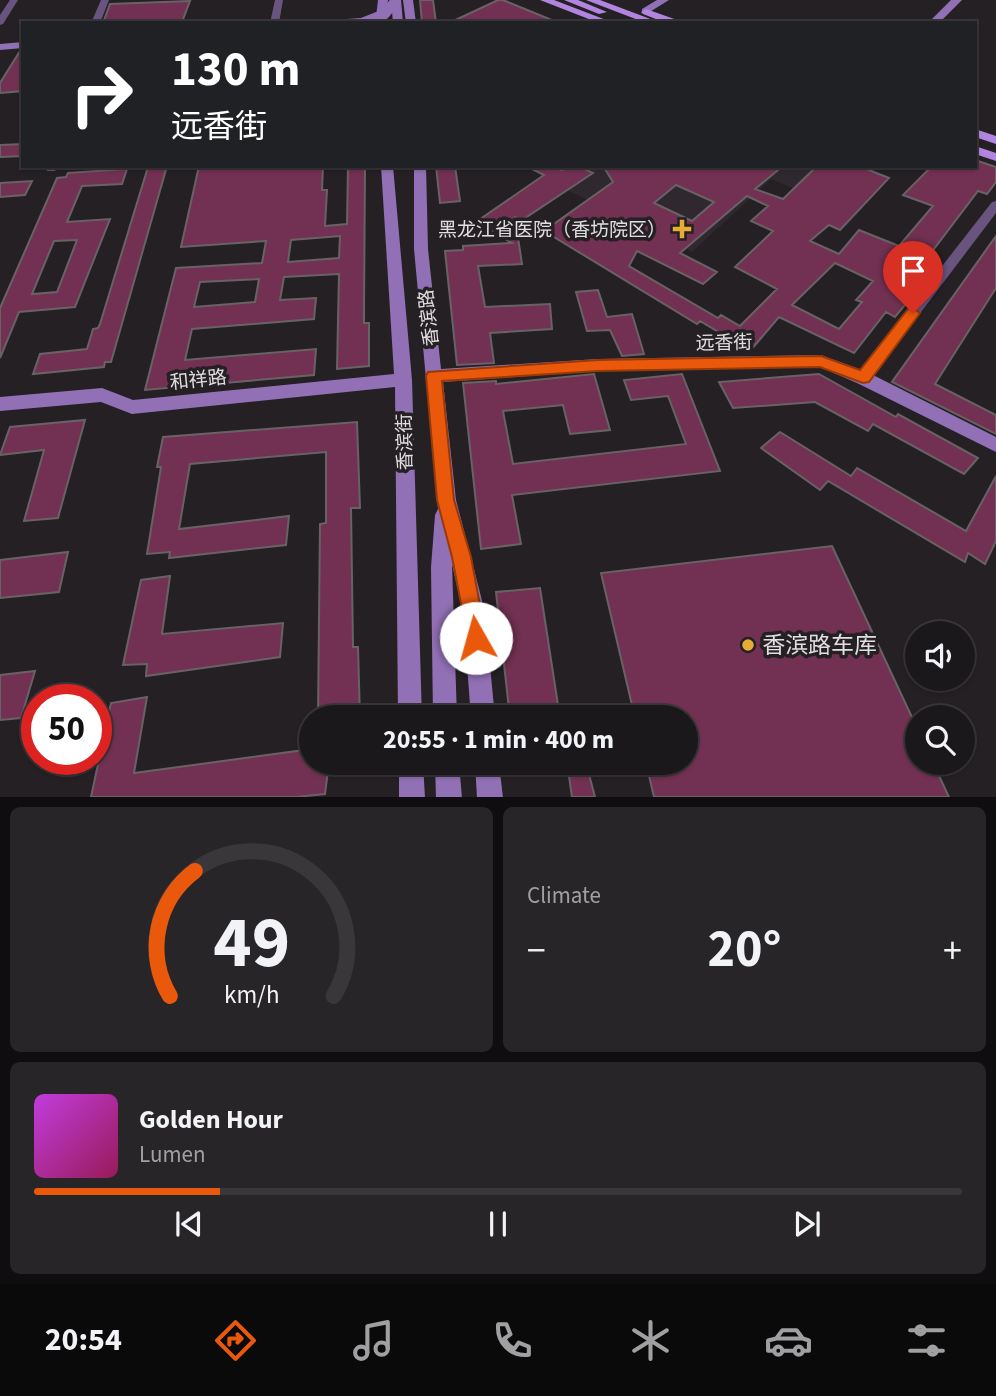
<!DOCTYPE html>
<html lang="en">
<head>
<meta charset="utf-8">
<style>
	:root { --surface:#1b181b; --page:#282528; --text:#f1f3f6; --muted:#a0a0a3; --line:#39373a; --accent:#ea580c }
	body { margin:0; font-family:"Source Sans 3","Noto Sans SC",sans-serif; background:var(--page); color:var(--text); height:100vh; display:flex; flex-direction:column; font-size:26px; white-space:nowrap }
	* { box-sizing:border-box; margin:0 }
	p { font-size:23px; color:var(--muted) }
	.icon { flex:none; width:38px; height:38px; fill:none; stroke:currentColor; stroke-width:2; stroke-linecap:round; stroke-linejoin:round }
	.map { position:relative; height:797px; overflow:hidden }
	.panel { display:flex; flex-direction:column; gap:10px; padding:10px; background:#0f0d0f; flex:1 }
	.panel>* { flex:none }
	.hud { position:absolute; left:21px; top:21px; width:956px; height:147px; border-radius:0px; box-shadow:0 2px 5px #0004,0 0 0 2px var(--line); background:#202124; color:#fff; overflow:hidden }
	.fabs { position:absolute; left:905px; top:621px; display:grid; gap:14px }
	.fabs a { display:grid; place-items:center; width:70px; height:70px; border-radius:50%; background:var(--surface); box-shadow:0 2px 5px #0004,0 0 0 2px var(--line); font-size:35px }
	.speed { position:absolute; left:21px; top:684px; display:flex; gap:14px; font-size:35px; font-weight:700; text-align:center }
	.speed>* { display:grid; place-content:center; width:91px; height:91px; border-radius:50%; background:var(--surface); box-shadow:0 2px 5px #0004,0 0 0 2px var(--line); line-height:1 }
	.speed .limit { border:10px solid #d22; background:#fff; color:#111 }
	.pin { position:absolute; display:grid; place-items:center; width:60px; height:60px; color:#fff; margin:-72px -30px; border-radius:50% 50% 50% 0; rotate:-45deg; box-shadow:0 0 7px #0007 }
	.pin .icon { rotate:45deg }
	.me { position:absolute; width:77px; margin:-38px; rotate:353deg; stroke-linejoin:round; filter:drop-shadow(0 0 5px #0008) }
	.turn { display:flex; align-items:center; gap:24px; height:147px; padding:0 35px; font-size:32px }
	.turn .icon { width:91px; height:91px; stroke-width:2.5 }
	.turn b { display:block; font-size:49px; line-height:60px }
	.big { font-size:52px; font-weight:700; line-height:1.1 }
	.panel .tile { flex:1; display:flex; flex-direction:column; justify-content:center; gap:10px; min-width:0; padding:0 24px; border-radius:10px; background:var(--page) }
	.panel .dial { align-items:center; gap:0 }
	.dial svg { height:182px; overflow:visible; fill:none; stroke:var(--line); stroke-width:7; stroke-linecap:round; text-anchor:middle }
	.dial text { fill:var(--text); stroke:none }
	.song { display:flex; align-items:center; gap:21px }
	.cover { width:84px; height:84px; border-radius:10px; background:linear-gradient(135deg,hsl(290 70% 55%),hsl(330 70% 35%)) }
	.played { height:7px; border-radius:4px; background:linear-gradient(90deg,var(--accent) 20%,var(--line) 20%) }
	.keys { display:flex; justify-content:space-around; direction:ltr }
	.heat { display:flex; justify-content:space-between; align-items:center; font-size:38px; direction:ltr }
	.panel .tiles { flex:1; display:grid; gap:10px; grid-template-columns:1fr 1fr }
	.tile:last-child { grid-column:span 2 }
	.trip { position:absolute; left:299px; top:705px; width:399px; height:70px; border-radius:35px; background:var(--surface); box-shadow:0 2px 5px #0004,0 0 0 2px var(--line); font-weight:700; line-height:70px; text-align:center }
	.tabs { display:flex; height:112px; justify-content:space-around; align-items:center; background:#0b0a0b; color:var(--muted) }
	.tabs .icon { width:49px; height:49px }
	.tabs .current { color:var(--accent) }
	.tabs b { font-size:32px; color:var(--text) }
	.map>svg:first-child { display:block }
	.built { fill:#30282f }
	.building { fill:#723152; stroke:#686265; stroke-width:2; fill-rule:evenodd }
	.lines { fill:none; stroke-linecap:round; stroke-linejoin:round }
	.street { fill:#695480; fill-rule:evenodd }
	.secondary { fill:#9270b5; fill-rule:evenodd }
	.primary { fill:#b185df; fill-rule:evenodd }
	.secondary-bridge { stroke:#9270b5; stroke-width:10 }
	.route { fill:#ea580c; stroke:#983908; stroke-width:2 }
	.poi-dot { fill:#e5ad36; stroke:#242024; stroke-width:2.5 }
	.labels { text-anchor:middle; stroke-width:7; stroke-linejoin:round; paint-order:stroke }
	.poi-label { font-size:19px; fill:#e1dee0; stroke:#242024; text-anchor:end }
	.street-label { font-size:19px; fill:#e1dee0; stroke:#242024 }
	.near-poi-label { font-size:23px; fill:#e1dee0; stroke:#242024; text-anchor:start }
</style>
</head>
<body>
<div class="map">
<svg width="996" height="798" viewBox="0 0 996 798">
	<rect width="100%" height="100%" fill="#242024"/>
	<path class="built" d="M584,166H877L837,206L771,179L692,252L557,185Z"/>
	<g class="building">
		<path d="M420,0H433L436,23H422Z"/>
		<path d="M498,0H503L559,23H449Z"/>
		<path d="M190,1L182,22L103,23L110,4Z"/>
		<path d="M20,51H23V91L0,93V83Z"/>
		<path d="M23,144V156L0,157V145Z"/>
		<path d="M975,160L996,167V182L987,194L978,191L918,270L927,278L895,317L886,312L854,353L779,317L750,351L700,321L697,324L544,231L613,182L603,166H783L755,189L783,199L817,166H859L889,178L840,230L829,225L810,241L839,254L859,230L899,246L933,206L903,195L932,166H975ZM676,185L714,202L692,221L654,203ZM747,196L768,206L751,221L773,231L735,267L777,289L740,326L721,315L718,318L629,266L637,251L703,284L717,272L680,253ZM835,263L873,281L856,300L862,302L839,329L792,305Z"/>
		<path d="M167,166L111,362H105L104,367L33,374L40,354L87,349L93,329L98,328L100,324L148,167Z"/>
		<path d="M199,166H323L322,190H327L325,226L347,224L348,166H365L364,312V323H369V366L337,369L339,274L284,277L280,300L316,298L314,319L192,329L185,360L316,349L314,375L145,390L176,268L262,263L266,241L181,247ZM340,236L339,258L288,262L291,240ZM259,279L255,302L194,307L200,282Z"/>
		<path d="M436,166H455L460,201L440,203Z"/>
		<path d="M526,166H553L561,170L578,166L593,173L522,220L515,217L516,224L511,227L517,231L522,264L478,266L485,307L550,304L552,329L490,333L494,363L457,365L445,251L463,250V246L512,243L476,222L544,175Z"/>
		<path d="M127,169L122,184L82,186L67,222L110,219L75,307L19,312L0,358V308L57,178L66,177L68,173ZM77,240L57,292L32,294L54,241Z"/>
		<path d="M32,181L25,195L0,197V183Z"/>
		<path d="M996,236V288L935,384L996,415V434L892,382Z"/>
		<path d="M598,290L607,317L632,314L644,354L622,356L610,330L587,331L576,292Z"/>
		<path d="M594,374L610,430L570,434L563,405L503,411L513,464L686,444L668,396L631,400L624,380L682,374L720,471L512,495L521,544L481,549L463,383L496,381V384Z"/>
		<path d="M819,374L896,417L898,414L978,458L964,474L873,424L868,431L815,402L733,408L719,382Z"/>
		<path d="M85,420L58,518L24,521L44,450L0,455L10,427Z"/>
		<path d="M357,422L360,508H351L353,647H358L360,718H318L320,524L326,523V452L190,464L179,529L289,516L286,545L169,558L170,552L147,554L161,467H157L163,437Z"/>
		<path d="M780,432L851,476L857,468L966,531L996,476V541L985,564L968,553L965,562L828,481L820,490L761,448Z"/>
		<path d="M832,546L917,728V763H933L949,797H654L646,763H686V718H635L601,573Z"/>
		<path d="M68,552L59,592L0,598V560Z"/>
		<path d="M170,576L162,634L283,623L280,657L146,676L147,664L123,665L141,580Z"/>
		<path d="M540,588L560,718H510L496,592Z"/>
		<path d="M35,671L21,718L0,720V675Z"/>
		<path d="M147,697L134,773L312,749V763H329L325,794L296,797H91L111,703Z"/>
		<path d="M567,763H586L595,797H572Z"/>
	</g>
	<g class="lines">
		<g class="street">
			<path d="M10,0H18L3,24L0,25V15Z"/>
			<path d="M101,0H109L100,23H91Z"/>
			<path d="M275,0H283L279,23H270Z"/>
			<path d="M46,166H58L55,171H47Z"/>
			<path d="M996,201V213L868,382H858L855,378L858,374L992,202Z"/>
		</g>
		<g class="secondary">
			<path d="M378,0H388L385,23H326L331,20L376,17Z"/>
			<path d="M391,0H401L403,23H393Z"/>
			<path d="M403,0H413L416,23H406Z"/>
			<path d="M657,0H669L648,13H642V9Z"/>
			<path d="M951,0H962L939,23H928Z"/>
			<path d="M23,42V48L0,50V44Z"/>
			<path d="M381,166H393L412,380L422,718H398L395,387L132,414L101,402L0,411V397L102,388L133,400L394,374Z"/>
			<path d="M414,166H426L428,249L441,369L598,359L821,355L869,373L996,437V452L857,383L820,367L598,371L443,382L456,500L485,612L495,718H471L463,612L452,564L457,718H433L431,567L435,515L438,509L414,249Z"/>
			<path d="M399,763H423L425,798H399Z"/>
			<path d="M435,763H459L462,798H436Z"/>
			<path d="M475,763H499L503,798H477Z"/>
		</g>
		<g class="primary">
			<path d="M540,0H554L614,23H599Z"/>
			<path d="M564,0H578L607,12L599,14Z"/>
			<path d="M586,0H600L661,23H646Z"/>
			<path d="M646,9L680,21L681,23H666L643,14L641,12Z"/>
			<path d="M975,129L996,136V144L975,137Z"/>
			<path d="M975,146L996,153V161L975,154Z"/>
		</g>
		<path class="secondary-bridge" d="M362,23L385,14L396,0"/>
	</g>
	<path class="route" d="M913,308L920,313L918,316L869,382L863,383L820,367L598,371L442,381L454,500L471,557L486,638L483,645L476,648L469,645L452,557L437,500L426,376L428,372L598,360L821,356L860,370L908,309Z"/>
	<g class="poi-dot">
		<path d="M678.5 218.5h7v7h7v7h-7v7h-7v-7h-7v-7h7z"/>
		<circle cx="748" cy="645" r="7"/>
	</g>
	<g class="labels">
		<g class="poi-label">
			<text x="666" y="236">黑龙江省医院（香坊院区）</text>
		</g>
		<g class="street-label">
			<text transform="translate(428 318) rotate(-96)" y="7">香滨路</text>
			<text transform="translate(724 342) rotate(-1)" y="7">远香街</text>
			<text transform="translate(198 379) rotate(-6)" y="7">和祥路</text>
			<text transform="translate(404 442) rotate(-91)" y="7">香滨街</text>
		</g>
		<g class="near-poi-label">
			<text x="762" y="653">香滨路车库</text>
		</g>
	</g>
</svg>
<div class="fabs">
<a><svg class="icon" aria-label="sound" viewBox="0 0 24 24"><path d="M4 9h4l5-4v14l-5-4H4zM17 9q2 3 0 6"/></svg></a>
<a><svg class="icon" aria-label="search" viewBox="0 0 24 24"><circle cx="10" cy="10" r="6"/><path d="M15 15l6 6"/></svg></a>
</div>
<div class="speed"><div class="limit">50</div></div>
<div class="pin" style="left:913px;top:313px;background:#d93025"><svg class="icon" aria-label="arrive" viewBox="0 0 24 24"><path d="M6 21V4h12l-3 4 3 4H6"/></svg></div>
<svg class="me" style="left:476px;top:638px" viewBox="-20 -20 40 40"><circle r="19" fill="#fff"/><path d="M0-13L10 11 0 6-10 11z" fill="#ea580c"/></svg>
<div class="trip">20:55 · 1 min · 400 m</div>
<div class="hud">
<div class="turn"><svg class="icon" aria-label="right" viewBox="0 0 24 24"><path d="M7 20v-9h11M14 6l5 5-5 5"/></svg><div><b>130 m</b>远香街</div></div>
</div>
</div>
<section class="panel">
<div class="tiles">
<div class="tile dial"><svg viewBox="0 0 100 80">
<path d="M14 69A42 42 0 1 1 86 69"/>
<path d="M14 69A42 42 0 0 1 25 14" stroke="#ea580c"/>
<text x="50" y="56" font-size="32" font-weight="700">49</text>
<text x="50" y="72" font-size="11">km/h</text>
</svg></div>
<div class="tile"><p>Climate</p>
<div class="heat"><a>−</a><b class="big">20°</b><a>+</a></div>
</div>
<div class="tile">
<div class="song"><i class="cover"></i><div><b>Golden Hour</b><p>Lumen</p></div></div>
<div class="played"></div>
<div class="keys"><svg class="icon" aria-label="previous" viewBox="0 0 24 24"><path d="M18 5L8 12l10 7zM5 5v14"/></svg><svg class="icon" aria-label="pause" viewBox="0 0 24 24"><path d="M8 5v14M16 5v14"/></svg><svg class="icon" aria-label="next" viewBox="0 0 24 24"><path d="M6 5l10 7-10 7zM19 5v14"/></svg></div>
</div>
</div>
</section>
<nav class="tabs">
<b>20:54</b>
<svg class="icon current" aria-label="directions" viewBox="0 0 24 24"><path d="M12 3l9 9-9 9-9-9zM9 14v-3h6M13 9l2 2-2 2"/></svg>
<svg class="icon" aria-label="music" viewBox="0 0 24 24"><path d="M9 18V5l10-2v13"/><circle cx="6" cy="18" r="3"/><circle cx="16" cy="16" r="3"/></svg>
<svg class="icon" aria-label="phone" viewBox="0 0 24 24"><path d="M5 4h4l2 5-3 2q2 4 5 5l2-3 5 2v4C11 20 4 13 5 4z"/></svg>
<svg class="icon" aria-label="climate" viewBox="0 0 24 24"><path d="M12 3v18M4 7l16 10M4 17L20 7"/></svg>
<svg class="icon" aria-label="car" viewBox="0 0 24 24"><path d="M5 17H2v-5l4-1 3-4h7l3 4 3 1v5h-3M9 17h6M6 11h13"/><circle cx="7" cy="17" r="2"/><circle cx="17" cy="17" r="2"/></svg>
<svg class="icon" aria-label="filters" viewBox="0 0 24 24"><path d="M4 7h16M4 17h16"/><circle cx="9" cy="7" r="2"/><circle cx="15" cy="17" r="2"/></svg>
</nav>
</body>
</html>
